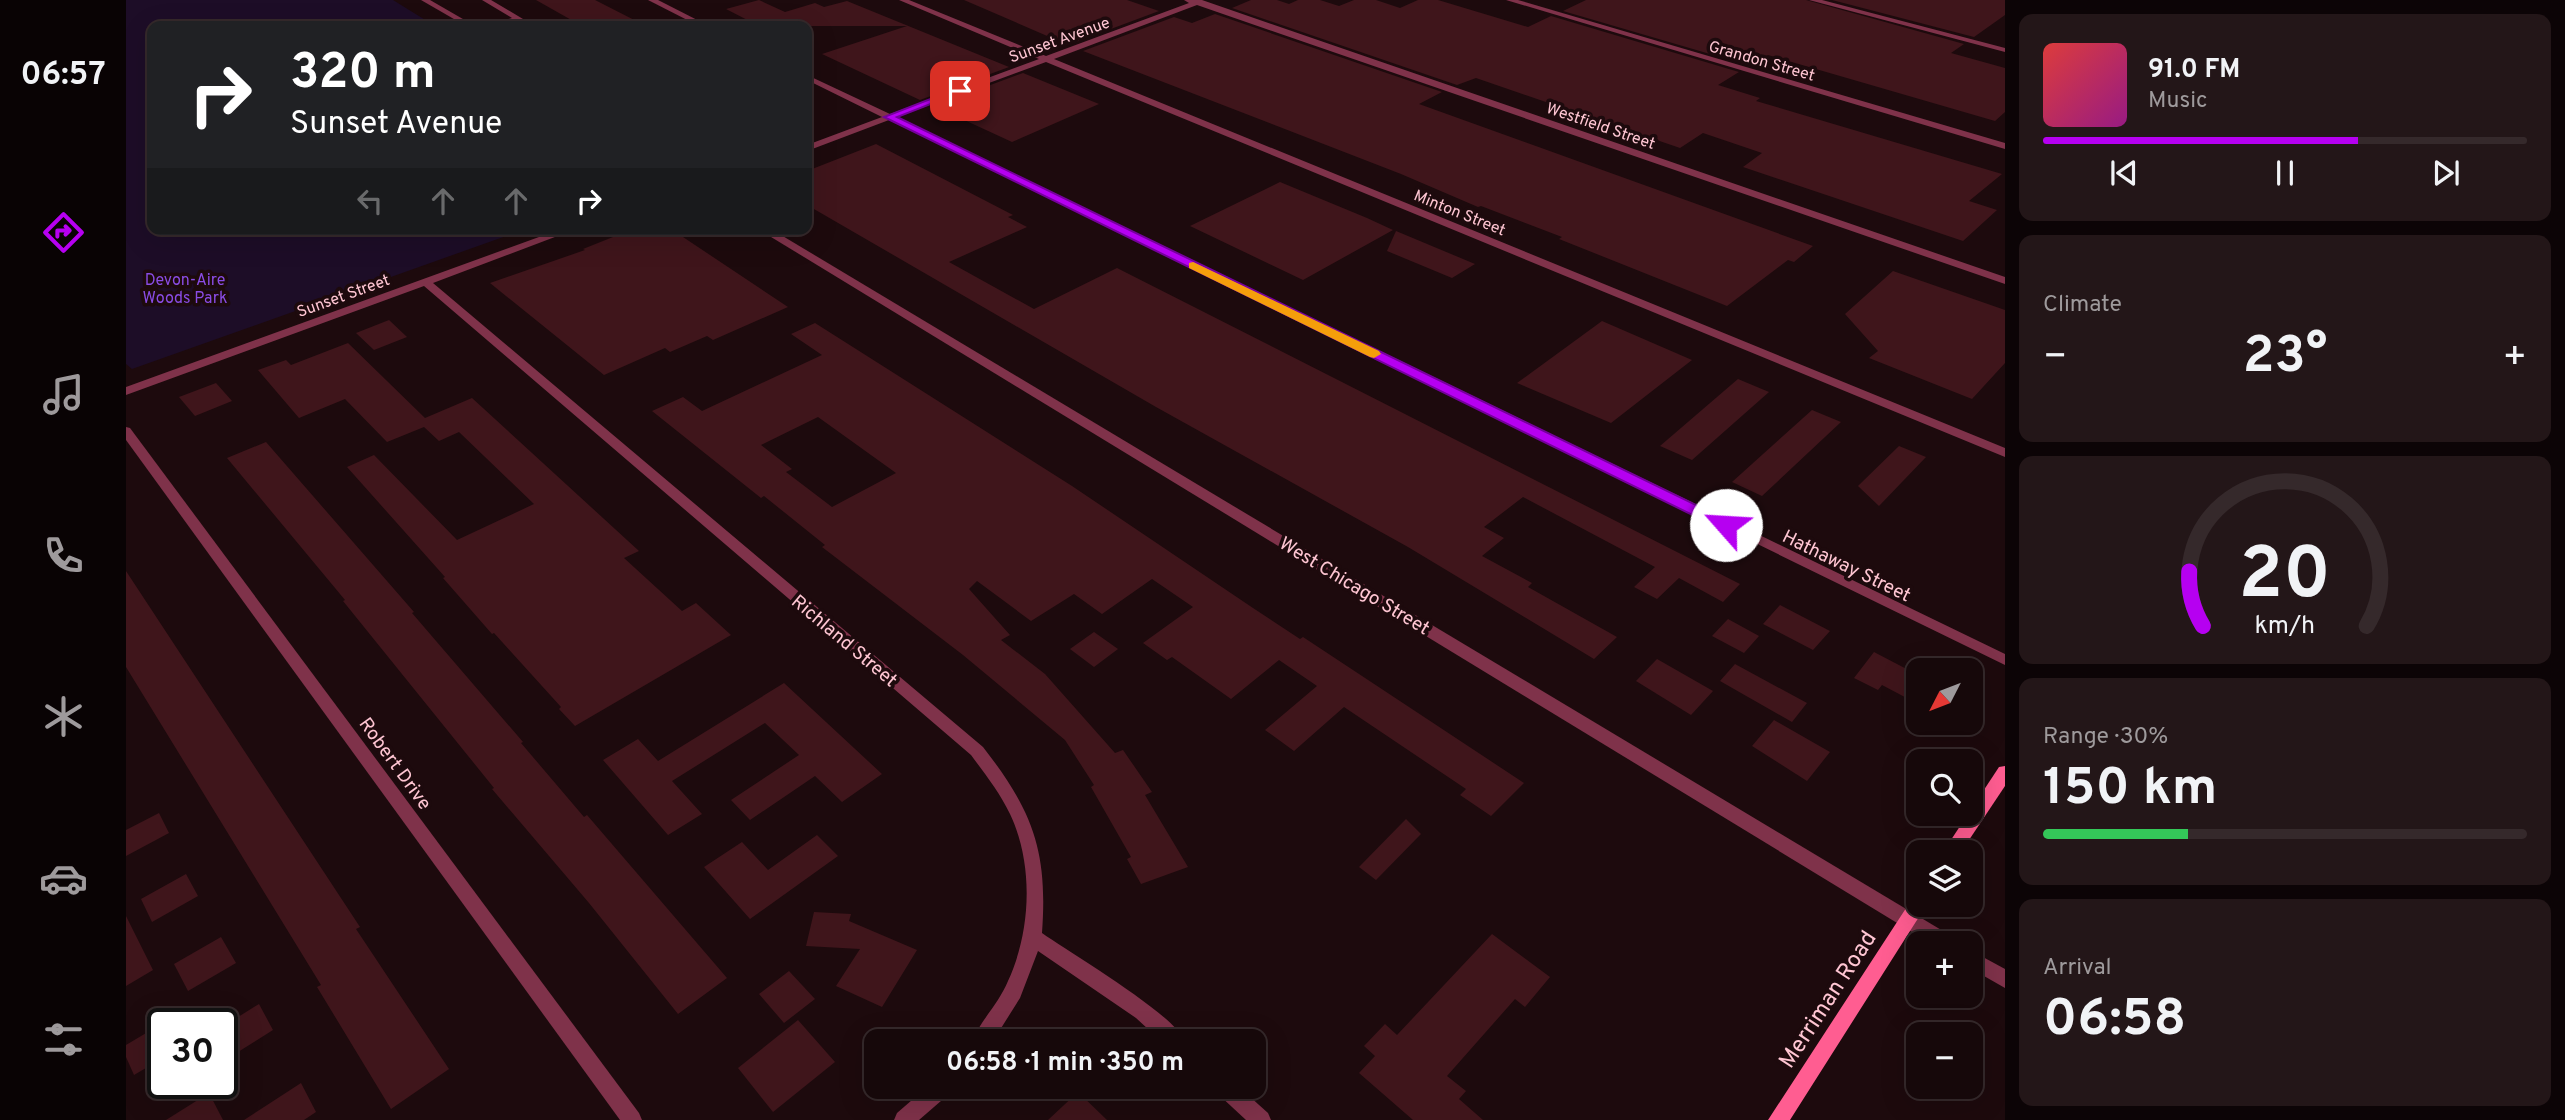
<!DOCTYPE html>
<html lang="en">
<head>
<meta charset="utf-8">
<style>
	:root { --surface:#16080a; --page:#231618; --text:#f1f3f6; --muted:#9e9a9c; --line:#35292b; --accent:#b600f1 }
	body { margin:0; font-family:Overpass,sans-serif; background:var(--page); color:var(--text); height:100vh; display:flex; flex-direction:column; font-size:26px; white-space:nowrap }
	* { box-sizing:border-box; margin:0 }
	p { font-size:23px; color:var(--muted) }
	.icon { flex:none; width:38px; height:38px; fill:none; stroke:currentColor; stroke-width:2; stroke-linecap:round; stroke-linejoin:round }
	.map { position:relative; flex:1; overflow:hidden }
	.panel { display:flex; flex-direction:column; gap:14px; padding:14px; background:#0c0406; width:560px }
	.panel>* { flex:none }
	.banner { position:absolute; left:21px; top:21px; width:665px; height:214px; border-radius:14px; box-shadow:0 7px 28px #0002,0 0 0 2px var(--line); background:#202124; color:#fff; overflow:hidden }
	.needle { width:46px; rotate:228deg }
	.controls { position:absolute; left:1780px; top:658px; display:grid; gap:14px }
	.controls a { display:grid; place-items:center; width:77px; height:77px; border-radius:14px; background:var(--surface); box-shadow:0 7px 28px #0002,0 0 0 2px var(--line); font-size:35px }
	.speed { position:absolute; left:21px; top:1008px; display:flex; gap:14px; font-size:35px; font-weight:700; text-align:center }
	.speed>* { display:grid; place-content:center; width:91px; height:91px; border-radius:50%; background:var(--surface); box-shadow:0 7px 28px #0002,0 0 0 2px var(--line); line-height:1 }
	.speed .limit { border:4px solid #111; border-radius:10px; background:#fff; color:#111 }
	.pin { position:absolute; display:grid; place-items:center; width:60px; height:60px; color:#fff; margin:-30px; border-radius:14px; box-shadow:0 4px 10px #0006 }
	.me { position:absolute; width:77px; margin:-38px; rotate:296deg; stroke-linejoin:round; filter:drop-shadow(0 0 5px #0008) }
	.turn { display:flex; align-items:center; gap:24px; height:147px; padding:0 28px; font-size:32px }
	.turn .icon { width:91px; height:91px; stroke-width:2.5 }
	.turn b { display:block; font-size:49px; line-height:60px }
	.lanes { display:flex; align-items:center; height:66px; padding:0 28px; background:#0003; justify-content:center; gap:35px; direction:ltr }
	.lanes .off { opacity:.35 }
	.big { font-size:52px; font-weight:700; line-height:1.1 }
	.panel .tile { flex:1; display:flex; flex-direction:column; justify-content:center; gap:10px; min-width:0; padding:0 24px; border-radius:14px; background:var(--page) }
	.panel .dial { align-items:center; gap:0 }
	.dial svg { height:182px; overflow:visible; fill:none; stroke:var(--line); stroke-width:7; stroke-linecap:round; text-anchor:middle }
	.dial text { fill:var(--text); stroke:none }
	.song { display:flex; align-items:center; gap:21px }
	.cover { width:84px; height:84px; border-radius:10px; background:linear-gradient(135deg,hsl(0 70% 55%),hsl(310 70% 35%)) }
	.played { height:7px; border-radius:4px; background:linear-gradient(90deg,var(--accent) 65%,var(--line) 65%) }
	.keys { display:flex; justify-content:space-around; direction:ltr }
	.heat { display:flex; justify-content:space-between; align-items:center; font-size:38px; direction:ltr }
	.charge { height:10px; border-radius:5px; background:linear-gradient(90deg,#34c759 30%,var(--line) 0) }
	.trip { position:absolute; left:738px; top:1029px; width:402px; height:70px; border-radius:14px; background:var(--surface); box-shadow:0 7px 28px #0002,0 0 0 2px var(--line); font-weight:700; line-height:70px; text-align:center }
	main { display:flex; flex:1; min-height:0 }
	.dock { display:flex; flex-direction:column; width:126px; justify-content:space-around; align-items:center; background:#090304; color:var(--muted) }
	.dock .icon { width:49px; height:49px }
	.dock .current { color:var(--accent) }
	.dock b { font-size:32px; color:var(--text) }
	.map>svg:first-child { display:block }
	.green { fill:#1d0d27 }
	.building { fill:#3f151b; fill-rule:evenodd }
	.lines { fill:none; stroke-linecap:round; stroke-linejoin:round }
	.lane { fill:#7f324a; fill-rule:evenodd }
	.street { fill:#7f324a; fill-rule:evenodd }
	.secondary { fill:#ff5d91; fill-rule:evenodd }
	.route { fill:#b600f1; stroke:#76009d; stroke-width:2 }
	.slow { fill:#f59e0b }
	.labels { text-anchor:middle; stroke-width:7; stroke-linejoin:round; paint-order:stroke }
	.far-street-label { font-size:16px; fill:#ffc6d3; stroke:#1d0a0d }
	.far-park-label { font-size:16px; fill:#8a4ce5; stroke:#1d0a0d }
	.street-label { font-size:19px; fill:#ffc6d3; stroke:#1d0a0d }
	.near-street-label { font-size:23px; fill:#ffc6d3; stroke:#1d0a0d }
</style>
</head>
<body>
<main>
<nav class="dock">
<b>06:57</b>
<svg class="icon current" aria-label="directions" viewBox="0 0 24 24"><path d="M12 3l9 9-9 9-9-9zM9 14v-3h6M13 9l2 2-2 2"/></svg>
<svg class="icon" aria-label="music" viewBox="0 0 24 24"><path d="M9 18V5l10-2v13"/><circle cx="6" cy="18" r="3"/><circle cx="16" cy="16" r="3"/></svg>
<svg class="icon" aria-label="phone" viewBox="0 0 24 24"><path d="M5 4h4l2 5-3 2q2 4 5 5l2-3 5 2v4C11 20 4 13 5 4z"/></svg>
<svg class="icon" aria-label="climate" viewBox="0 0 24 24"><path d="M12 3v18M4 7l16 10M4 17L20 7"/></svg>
<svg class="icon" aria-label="car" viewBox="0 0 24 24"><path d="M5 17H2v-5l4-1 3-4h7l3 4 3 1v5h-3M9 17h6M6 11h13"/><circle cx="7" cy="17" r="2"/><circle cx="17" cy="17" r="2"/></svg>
<svg class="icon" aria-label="filters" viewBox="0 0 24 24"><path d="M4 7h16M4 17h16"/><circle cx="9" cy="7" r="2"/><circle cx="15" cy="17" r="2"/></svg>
</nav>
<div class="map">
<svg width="1879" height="1120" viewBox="0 0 1879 1120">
	<rect width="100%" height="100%" fill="#1d0a0d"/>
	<path class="green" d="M0,0H267L309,26H26V229H380L383,235L6,369L0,364Z"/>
	<g class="building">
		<path d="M410,0H469L520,26H456Z"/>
		<path d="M633,0L659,12L689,3L698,7L721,1L883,67L794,100L696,54L781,26H633L600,9Z"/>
		<path d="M838,0H1001L1033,11L942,45Z"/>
		<path d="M1125,0H1151L1163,4L1172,0H1194L1213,6L1228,0H1250L1274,8L1292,0H1312L1402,27L1425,16L1613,72L1592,85L1634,98L1630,101L1876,174L1843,201L1871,210L1837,241L1617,167L1636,153L1577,133L1554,148L1350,78L1331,85L1106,8Z"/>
		<path d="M1460,0H1680L1838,44L1825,53L1879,68V112L1869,121L1642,55L1625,66L1437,11Z"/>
		<path d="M1706,0H1879V15L1848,37Z"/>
		<path d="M1089,14L1316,92L1293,104L1687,246L1668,262L1662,260L1601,306L1433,239L1436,237L1355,206L1352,207L1275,174L957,51L1048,17L1066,23Z"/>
		<path d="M897,73L973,104L886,142L808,106Z"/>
		<path d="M750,144L887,215L882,217L901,227L823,262L908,309L991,268L1614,584L1597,602L1553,578L1531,599L1508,587L1529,567L1397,497L1358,527L1378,538L1356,556L1406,583L1402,587L1491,637L1468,659L1282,547L1030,407L681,205V171Z"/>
		<path d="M1154,182L1241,218L1267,230L1177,280L1064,226Z"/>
		<path d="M507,229H545L662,307L587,340L581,336L544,352L539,348L478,375L364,283L459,250L457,249Z"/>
		<path d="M1270,231L1349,264L1326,278L1261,251Z"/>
		<path d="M1767,271L1879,310V363L1846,399L1743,358L1752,351L1719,314Z"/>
		<path d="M263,320L281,337L248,350L230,333Z"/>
		<path d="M1476,321L1566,360L1485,423L1391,383Z"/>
		<path d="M689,323L946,486L1127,608L1174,639L1177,637L1398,783L1365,816L1334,795L1340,789L1218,707L1168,751L1139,730L1191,686L1153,660L1105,699L1046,657L1041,660L1017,643L1067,607L1026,579L976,614L948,594L905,621L851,581L843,589L884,635L875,640L919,674L989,753L997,750L1026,792L1019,795L1062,867L1015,884L1001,859L1005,857L965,787L968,785L939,740L837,655L696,547L699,545L638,496L635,498L526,411L557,397L576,411L696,355L665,334ZM692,417L770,473L706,507L660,472L666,469L635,445Z"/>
		<path d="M222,343L299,418L346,398L513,551L498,558L556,611L570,603L605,635L449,726L433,709L435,707L368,633L366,634L317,578L319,577L221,467L248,455L331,540L408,504L333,432L313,441L298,427L261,442L219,399L173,418L132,370L160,360L165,365Z"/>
		<path d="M1612,379L1643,392L1566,460L1534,446Z"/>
		<path d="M90,383L106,401L69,416L53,397Z"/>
		<path d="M1686,410L1715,422L1636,496L1606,482Z"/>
		<path d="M140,442L288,612L286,613L397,742L395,743L458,817L461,815L601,978L552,1014L463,903L366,789L368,788L217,601L219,600L101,458Z"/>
		<path d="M1773,446L1800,457L1753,506L1732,486Z"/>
		<path d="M0,571L234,927L230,929L323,1069L265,1109L191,987L195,985L0,667Z"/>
		<path d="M1654,605L1704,631L1687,650L1637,624Z"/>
		<path d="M1602,619L1633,636L1618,653L1586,636Z"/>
		<path d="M968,632L992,649L968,667L944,649Z"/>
		<path d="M1748,652L1792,675V704L1756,685L1752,690L1728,678Z"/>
		<path d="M1531,659L1587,691L1565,715L1510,681Z"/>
		<path d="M1609,664L1681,703L1666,722L1594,681Z"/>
		<path d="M658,683L756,774L716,802L689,776L624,820L605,800L673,755L639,723L546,781L576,814L542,835L477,760L512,739L532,761Z"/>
		<path d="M1648,720L1704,752L1681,781L1626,746Z"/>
		<path d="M33,813L43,833L0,856V830Z"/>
		<path d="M1280,819L1295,834L1250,880L1233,867Z"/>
		<path d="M691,835L712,856L624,919L578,867L616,842L642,870Z"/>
		<path d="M60,874L72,896L26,922L15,899Z"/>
		<path d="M688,912L725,914L723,921L791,950L756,1007L710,986L734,949L680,946Z"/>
		<path d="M0,916L27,970L0,986Z"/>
		<path d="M1366,934L1424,977L1399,1007L1389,999L1321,1076L1340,1091L1333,1099L1357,1120H1287L1233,1073L1249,1056L1238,1046L1259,1024L1271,1035Z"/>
		<path d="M95,937L110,963L62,991L48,964Z"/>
		<path d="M663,971L689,999L658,1023L633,994Z"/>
		<path d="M133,1004L147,1030L96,1062V1027Z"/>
		<path d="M672,1020L709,1062L647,1112L612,1068Z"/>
		<path d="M37,1023V1058L8,1075L0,1057V1045Z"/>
		<path d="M175,1083L190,1112L178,1120H118Z"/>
		<path d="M952,1092L981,1120H922Z"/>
		<path d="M83,1093L97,1120H40Z"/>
	</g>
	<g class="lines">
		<g class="lane">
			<path d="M295,0H304L349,26H340Z"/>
			<path d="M356,0H365L397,19L373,26H360L386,18Z"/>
		</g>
		<g class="street">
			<path d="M522,0H532L583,26H573Z"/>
			<path d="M773,0H783L920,56L1063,3L1058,0H1076L1879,277V284L1071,5L928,59L1879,448V457L920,62L771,117L1879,654V665L763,120L681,151V145L756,117L681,80V75L764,114L913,59Z"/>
			<path d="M1380,0H1392L1879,143V149Z"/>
			<path d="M1683,0H1696L1879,48V52Z"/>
			<path d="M435,229H450L307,283L857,747C907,811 922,851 916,933C944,953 1048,1014 1059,1041H1035L1010,1018L912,951L894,998L867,1041H846C855,1020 873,1003 882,981C905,931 908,865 884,814C874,793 859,774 845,755L298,286L0,395V387Z"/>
			<path d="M632,229H645L1827,937L1829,943H1804Z"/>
			<path d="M0,427L4,428L513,1113L516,1120H494L0,440Z"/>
			<path d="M1844,950L1879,969V988L1844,968Z"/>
			<path d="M801,1087H826L823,1094L793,1120H768L771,1113Z"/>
			<path d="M1089,1087H1113L1142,1113L1145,1120H1120L1092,1094Z"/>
		</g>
		<g class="secondary">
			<path d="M1879,766V786L1835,852H1817L1873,767Z"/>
			<path d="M1792,896V905H1801L1798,909L1664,1120H1642L1786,899Z"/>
		</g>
	</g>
	<path class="route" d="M830,89L838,91L771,117L1605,522L1608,525L1600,530L1595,529L758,117Z"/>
	<path class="slow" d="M1067,262L1253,351L1255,354L1248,358L1244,357L1063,268V263Z"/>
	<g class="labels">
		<g class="far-street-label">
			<text transform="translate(933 39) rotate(-20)" y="6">Sunset Avenue</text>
			<text transform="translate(1636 60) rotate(16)" y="6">Grandon Street</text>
			<text transform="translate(1475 125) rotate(19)" y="6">Westfield Street</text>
			<text transform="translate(1334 212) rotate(22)" y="6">Minton Street</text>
			<text transform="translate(217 295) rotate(-20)" y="6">Sunset Street</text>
		</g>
		<g class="far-park-label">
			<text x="59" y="285">Devon-Aire<tspan x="59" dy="18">Woods Park</tspan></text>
		</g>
		<g class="street-label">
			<text transform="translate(1721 565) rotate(26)" y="7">Hathaway Street</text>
			<text transform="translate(1229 585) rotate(31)" y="7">West Chicago Street</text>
			<text transform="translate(719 640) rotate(40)" y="7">Richland Street</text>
			<text transform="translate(270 763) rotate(54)" y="7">Robert Drive</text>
		</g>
		<g class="near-street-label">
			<text transform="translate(1701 999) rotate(-57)" y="8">Merriman Road</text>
		</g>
	</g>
</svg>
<div class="controls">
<a><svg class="needle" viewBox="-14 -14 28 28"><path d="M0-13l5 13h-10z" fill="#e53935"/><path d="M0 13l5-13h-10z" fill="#9e9a9c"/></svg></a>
<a><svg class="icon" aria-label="search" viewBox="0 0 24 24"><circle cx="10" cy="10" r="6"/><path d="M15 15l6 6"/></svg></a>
<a><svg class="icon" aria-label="layers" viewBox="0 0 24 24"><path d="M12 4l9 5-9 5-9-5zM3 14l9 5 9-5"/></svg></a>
<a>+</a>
<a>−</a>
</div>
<div class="speed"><div class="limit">30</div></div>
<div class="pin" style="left:834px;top:91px;background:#d93025"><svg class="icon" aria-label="arrive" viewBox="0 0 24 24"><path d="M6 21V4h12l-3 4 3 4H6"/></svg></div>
<svg class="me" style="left:1600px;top:525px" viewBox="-20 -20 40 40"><circle r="19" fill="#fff"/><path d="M0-13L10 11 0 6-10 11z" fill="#b600f1"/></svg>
<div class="trip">06:58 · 1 min · 350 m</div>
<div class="banner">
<div class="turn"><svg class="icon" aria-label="right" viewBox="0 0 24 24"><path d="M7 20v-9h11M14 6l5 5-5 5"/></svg><div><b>320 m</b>Sunset Avenue</div></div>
<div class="lanes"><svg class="icon off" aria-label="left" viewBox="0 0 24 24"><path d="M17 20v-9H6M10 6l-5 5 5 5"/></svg><svg class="icon off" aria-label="ahead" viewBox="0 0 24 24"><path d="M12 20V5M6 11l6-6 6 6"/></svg><svg class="icon off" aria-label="ahead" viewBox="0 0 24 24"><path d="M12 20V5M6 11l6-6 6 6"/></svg><svg class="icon" aria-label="right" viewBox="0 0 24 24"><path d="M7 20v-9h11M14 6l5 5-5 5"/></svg></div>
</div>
</div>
<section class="panel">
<div class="tile">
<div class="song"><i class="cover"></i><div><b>91.0 FM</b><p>Music</p></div></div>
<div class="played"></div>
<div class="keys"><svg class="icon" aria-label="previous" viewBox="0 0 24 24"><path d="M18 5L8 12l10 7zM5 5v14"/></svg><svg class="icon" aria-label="pause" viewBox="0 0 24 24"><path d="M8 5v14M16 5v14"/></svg><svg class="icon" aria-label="next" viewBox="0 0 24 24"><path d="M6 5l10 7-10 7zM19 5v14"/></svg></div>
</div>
<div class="tile"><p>Climate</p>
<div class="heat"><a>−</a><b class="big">23°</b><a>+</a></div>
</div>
<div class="tile dial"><svg viewBox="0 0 100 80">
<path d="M14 69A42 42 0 1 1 86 69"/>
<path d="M14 69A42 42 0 0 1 8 45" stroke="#b600f1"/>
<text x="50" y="56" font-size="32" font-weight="700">20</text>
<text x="50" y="72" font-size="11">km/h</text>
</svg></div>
<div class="tile"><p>Range · 30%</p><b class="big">150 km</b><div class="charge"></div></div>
<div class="tile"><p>Arrival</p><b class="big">06:58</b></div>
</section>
</main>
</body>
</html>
